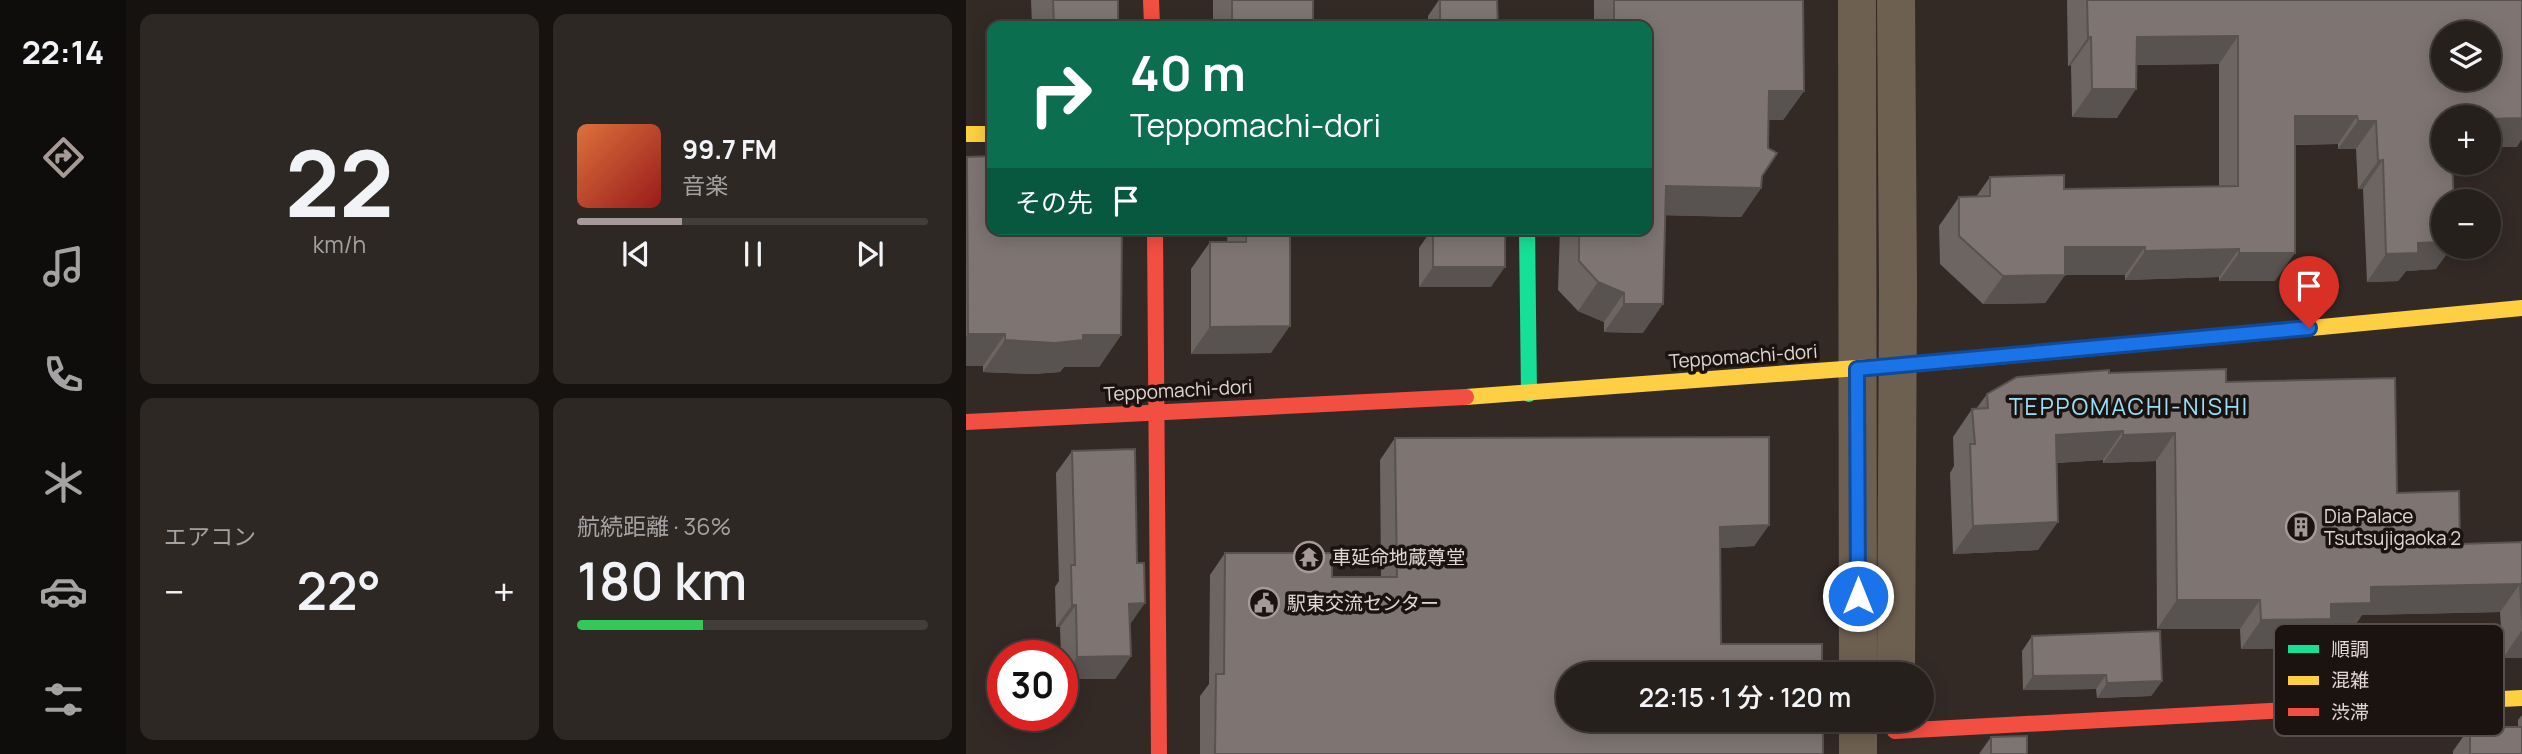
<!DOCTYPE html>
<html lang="ja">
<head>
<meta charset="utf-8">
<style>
	:root { --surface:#26201c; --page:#2e2825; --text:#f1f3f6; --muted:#a4a3a3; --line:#423e3b; --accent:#a59a96 }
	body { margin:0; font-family:Manrope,"Noto Sans JP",sans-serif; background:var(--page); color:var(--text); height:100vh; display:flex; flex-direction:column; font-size:26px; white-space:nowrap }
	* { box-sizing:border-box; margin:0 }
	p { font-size:23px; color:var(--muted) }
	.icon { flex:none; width:38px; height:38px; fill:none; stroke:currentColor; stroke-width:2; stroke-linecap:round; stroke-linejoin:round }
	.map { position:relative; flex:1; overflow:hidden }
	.details { display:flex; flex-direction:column; gap:14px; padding:14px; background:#15120f; width:840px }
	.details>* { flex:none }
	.guide { position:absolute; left:21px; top:21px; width:665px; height:214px; border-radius:14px; box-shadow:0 4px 18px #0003,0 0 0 2px var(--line); background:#0b6e4f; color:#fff; overflow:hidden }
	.controls { position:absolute; left:1465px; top:21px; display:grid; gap:14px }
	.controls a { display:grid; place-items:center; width:70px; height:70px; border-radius:50%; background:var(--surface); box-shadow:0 4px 18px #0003,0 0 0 2px var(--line); font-size:35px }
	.speed { position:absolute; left:21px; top:640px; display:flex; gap:14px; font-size:35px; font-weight:700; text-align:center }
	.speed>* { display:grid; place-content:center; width:91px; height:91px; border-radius:50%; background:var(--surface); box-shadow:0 4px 18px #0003,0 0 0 2px var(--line); line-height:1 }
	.speed .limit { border:10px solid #d22; background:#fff; color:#111 }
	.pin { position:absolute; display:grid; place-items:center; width:60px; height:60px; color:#fff; margin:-72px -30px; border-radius:50% 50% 50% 0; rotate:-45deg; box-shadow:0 0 7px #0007 }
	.pin .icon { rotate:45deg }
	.me { position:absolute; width:77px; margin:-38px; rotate:0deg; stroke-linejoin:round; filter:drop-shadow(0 0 5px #0008) }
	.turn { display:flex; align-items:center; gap:24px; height:147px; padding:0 28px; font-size:32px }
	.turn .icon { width:91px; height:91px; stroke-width:2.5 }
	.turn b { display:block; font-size:49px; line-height:60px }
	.then { display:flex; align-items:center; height:66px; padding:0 28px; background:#0003; gap:14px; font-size:26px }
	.big { font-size:52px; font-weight:600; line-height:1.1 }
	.details .card { flex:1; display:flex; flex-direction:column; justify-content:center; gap:10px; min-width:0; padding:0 24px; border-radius:14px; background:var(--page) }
	.details .dial { align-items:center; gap:0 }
	.dial b { font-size:91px; line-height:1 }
	.song { display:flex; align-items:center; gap:21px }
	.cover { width:84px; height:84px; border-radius:10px; background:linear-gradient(135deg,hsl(20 70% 55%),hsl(0 70% 35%)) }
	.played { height:7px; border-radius:4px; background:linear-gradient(90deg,var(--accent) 30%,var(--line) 30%) }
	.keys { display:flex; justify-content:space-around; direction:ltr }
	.heat { display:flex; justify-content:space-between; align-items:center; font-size:38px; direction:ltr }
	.charge { height:10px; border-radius:5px; background:linear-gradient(90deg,#34c759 36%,var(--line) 0) }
	.details .tiles { flex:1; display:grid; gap:14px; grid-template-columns:repeat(2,1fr) }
	.trip { position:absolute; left:590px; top:662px; width:378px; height:70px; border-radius:35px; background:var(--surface); box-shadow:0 4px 18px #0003,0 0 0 2px var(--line); font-weight:600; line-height:70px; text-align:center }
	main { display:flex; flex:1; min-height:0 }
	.tabs { display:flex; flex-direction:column; width:126px; justify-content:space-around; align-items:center; background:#0f0d0b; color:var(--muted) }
	.tabs .icon { width:49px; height:49px }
	.tabs .selected { color:var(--accent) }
	.tabs b { font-size:32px; color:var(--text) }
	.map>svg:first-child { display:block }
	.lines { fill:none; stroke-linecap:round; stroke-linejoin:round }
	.street { stroke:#6e6051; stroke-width:38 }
	.fast { stroke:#16e098; stroke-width:16 }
	.slow { stroke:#ffcf43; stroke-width:16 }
	.jam { stroke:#f24e42; stroke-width:16 }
	.wall { fill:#6c6562 }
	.shaded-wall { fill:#585250 }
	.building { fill:#7e7572; stroke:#585250; stroke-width:2; fill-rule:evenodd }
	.route-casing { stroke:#114b97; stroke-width:18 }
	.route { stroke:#1a73e8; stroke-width:12 }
	.labels { text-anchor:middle; stroke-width:7; stroke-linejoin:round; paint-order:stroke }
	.street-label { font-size:19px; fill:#e2d6d2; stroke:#1a130f }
	.poi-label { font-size:19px; fill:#e2d6d2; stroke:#1a130f; text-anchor:start }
	.quarter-label { font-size:23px; letter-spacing:2px; fill:#99e1fb; stroke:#1a130f }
	.key { fill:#1a130f; stroke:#564e4a; stroke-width:2 }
	.key-label { font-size:19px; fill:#e2d6d2 }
</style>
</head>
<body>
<main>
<nav class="tabs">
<b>22:14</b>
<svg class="icon selected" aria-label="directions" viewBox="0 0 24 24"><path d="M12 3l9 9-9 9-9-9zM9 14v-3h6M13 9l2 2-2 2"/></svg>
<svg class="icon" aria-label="music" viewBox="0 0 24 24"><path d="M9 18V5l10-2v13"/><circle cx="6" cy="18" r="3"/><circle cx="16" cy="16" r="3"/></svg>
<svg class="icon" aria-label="phone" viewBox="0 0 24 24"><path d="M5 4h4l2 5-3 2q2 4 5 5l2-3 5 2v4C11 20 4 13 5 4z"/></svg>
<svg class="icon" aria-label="climate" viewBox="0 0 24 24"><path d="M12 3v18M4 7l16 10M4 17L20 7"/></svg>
<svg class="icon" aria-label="car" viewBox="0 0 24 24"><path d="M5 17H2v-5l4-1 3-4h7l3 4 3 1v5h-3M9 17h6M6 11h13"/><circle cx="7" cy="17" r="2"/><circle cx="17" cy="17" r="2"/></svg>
<svg class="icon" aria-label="filters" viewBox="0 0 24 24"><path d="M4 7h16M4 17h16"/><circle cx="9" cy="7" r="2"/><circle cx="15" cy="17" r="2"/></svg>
</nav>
<section class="details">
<div class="tiles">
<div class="card dial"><b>22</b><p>km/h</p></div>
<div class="card">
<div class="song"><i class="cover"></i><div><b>99.7 FM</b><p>音楽</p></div></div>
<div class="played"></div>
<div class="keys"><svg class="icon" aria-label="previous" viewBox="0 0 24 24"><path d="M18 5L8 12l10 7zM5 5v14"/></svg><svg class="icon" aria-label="pause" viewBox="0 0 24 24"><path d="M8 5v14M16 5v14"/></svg><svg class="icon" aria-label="next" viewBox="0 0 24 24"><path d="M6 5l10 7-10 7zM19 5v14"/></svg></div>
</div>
<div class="card"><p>エアコン</p>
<div class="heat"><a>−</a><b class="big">22°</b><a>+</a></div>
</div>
<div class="card"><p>航続距離 · 36%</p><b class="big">180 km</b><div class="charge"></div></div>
</div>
</section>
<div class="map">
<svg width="1556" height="754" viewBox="0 0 1556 754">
	<rect width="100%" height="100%" fill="#332a26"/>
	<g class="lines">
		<g class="street">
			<path d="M891,0L892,674"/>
			<path d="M930,674L932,290L930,0"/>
			<path d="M892,719V754"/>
		</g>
		<g class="fast">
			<path d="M561,229L563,394"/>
			<path d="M986,361L1345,328"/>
		</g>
		<g class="slow">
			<path d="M0,134H26"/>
			<path d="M1345,328L1556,308"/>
			<path d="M500,397L986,361"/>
			<path d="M1377,707L1556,698"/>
		</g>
		<g class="jam">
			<path d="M185,0L186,26"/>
			<path d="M189,229L193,754"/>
			<path d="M0,422L500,397"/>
			<path d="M929,731L1377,707"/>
		</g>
	</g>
	<g class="wall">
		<path d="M65,0H152V26H66Z"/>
		<rect x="247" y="0" width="100" height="26"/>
		<path d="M473,0H531L532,26H462V16Z"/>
		<path d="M628,0H837L838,91L817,120H803L795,188L775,217L699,215L677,333L638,332V322L612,311L592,290L594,229H681V26H628Z"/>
		<path d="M1101,0H1556L1551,147L1477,117L1470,269L1440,271L1432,281L1401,282L1397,189H1392L1390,149H1372V144L1329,145L1309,281H1253V277L1159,280V275H1099L1079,303L1017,304L974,264L973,226L993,197H1010L1024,177L1098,189L1253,186V64L1171,65L1151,118L1106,117L1105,65L1102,66Z"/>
		<path d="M1,157L155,335L133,367H98L94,372L67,374L17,372V366H0V158Z"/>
		<path d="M262,229H324L305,353L225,354V269L244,242H261Z"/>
		<path d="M462,229H539L525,287H453V248L462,235Z"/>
		<path d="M1143,373L1260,382L1431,493L1494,544L1556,542V658H1537L1534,612L1396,615L1385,631L1357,632L1345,648L1275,649L1274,629H1191L1190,461L1137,463V460L1091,463L1072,550L987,554L984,473L988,466L987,437L1006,409H1010L1021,394Z"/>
		<path d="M429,438L803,525L788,546L755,548V644L857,754H234V696L243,684L244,575L259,553L366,577H415L414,460Z"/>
		<path d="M106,451L164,625L165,656L149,679H96V656H95L94,627H90L89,587L93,581L90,473Z"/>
		<path d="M1066,636L1196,681L1185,696L1131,698L1130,689L1057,690L1056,651Z"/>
		<path d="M1556,715V754H1487V751L1504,727H1552V720Z"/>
		<path d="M1025,737L1061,754H1013Z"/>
	</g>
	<g class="shaded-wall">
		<path d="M1272,36L1253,64L1151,65L1171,37Z"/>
		<path d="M1122,37H1125L1105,65L1102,66Z"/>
		<path d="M1126,89H1170L1151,118L1106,117Z"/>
		<path d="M803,91H838L817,120H783Z"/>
		<path d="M1329,116H1391L1372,144L1309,145Z"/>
		<path d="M1556,118V139L1551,147H1522V119Z"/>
		<path d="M1392,121H1410L1390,149H1372Z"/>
		<path d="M1417,160L1397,189H1392L1412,161Z"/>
		<path d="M700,186L795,188L775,217L681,215Z"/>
		<path d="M1477,242V247H1486L1470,269L1440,271L1432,281L1401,282L1420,254L1452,243Z"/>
		<path d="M1099,247H1179L1159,275H1099L1079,303L1017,304L1037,276Z"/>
		<path d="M1273,249L1253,277L1159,280L1179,251Z"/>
		<path d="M1273,253H1329L1309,281H1253Z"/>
		<path d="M467,267H539L525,287H453Z"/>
		<path d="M632,282L658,293L638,322L612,311Z"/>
		<path d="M658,304H697L677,333L638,332Z"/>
		<path d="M324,326L305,353L225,354L244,327Z"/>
		<path d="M2,334H39L17,366H0V337Z"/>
		<path d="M117,335H155L133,367H98L94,372L67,374L17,372L39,340Z"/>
		<path d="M1157,431L1137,460L1070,464L1090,435Z"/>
		<path d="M1209,433L1190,461L1137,463L1157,435Z"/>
		<path d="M1092,522L1072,550L987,554L1007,526Z"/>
		<path d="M803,525L788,546L739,549L754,527Z"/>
		<path d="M1554,584L1534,612L1396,615L1385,631L1357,632L1345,648L1275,649L1295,620L1365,604L1405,587Z"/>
		<path d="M1211,600H1294L1274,629H1191Z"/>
		<path d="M179,603L163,626V604Z"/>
		<path d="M106,605H110L94,627H90Z"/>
		<path d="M1556,630V658H1537Z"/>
		<path d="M165,656L149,679H96L111,657Z"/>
		<path d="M1140,675L1130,689L1057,690L1067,676Z"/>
		<path d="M1196,681L1185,696L1131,698L1141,683Z"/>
	</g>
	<g class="building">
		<path d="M87,0H152V26H88Z"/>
		<rect x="266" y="0" width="81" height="26"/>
		<path d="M474,0H531L532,26H474Z"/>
		<path d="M648,0H837L838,91H803L802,148L811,153L796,176L795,188L700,186L697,304H658V293L632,282L613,261V229H681V26H648Z"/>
		<path d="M1121,0H1556V118L1522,119V117H1477V163H1486L1488,201H1477V242L1452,243V253L1420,254L1417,160L1412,161L1410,121H1392L1391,116H1329V253H1273V249L1179,251V247H1099V275L1037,276L993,236V197L1024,196V177L1098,175V189L1272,186V36L1171,37L1170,89H1126L1125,37H1122ZM1477,33H1522V79H1477Z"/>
		<path d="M26,156V229H156L155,335H117V340L89,343L39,340V334H2L1,157Z"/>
		<path d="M280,229H324V326L244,327V242H280Z"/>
		<rect x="467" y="229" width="72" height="38"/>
		<path d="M1260,369V382L1429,378L1431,493L1493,491L1494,544L1556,542V620L1554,584L1405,587V603L1365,604V619L1295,620L1294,600H1211L1209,433L1157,435V431L1090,435L1092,522L1007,526L1004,444H1009L1006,409L1022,408L1021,394L1051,377L1143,370V373Z"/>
		<path d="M803,437V525L754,527L755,644H856V674H602V719H857V754H249L250,674H258L259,553H366V577H431L429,438Z"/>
		<path d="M169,449L171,563H178L179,603L163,604L165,656L111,657L110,605H106L105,565H109L106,451Z"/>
		<path d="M1194,631L1196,681L1141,683L1140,675L1067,676L1066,636Z"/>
		<rect x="1504" y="727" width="52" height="27"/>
		<path d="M1061,736V754H1025V737Z"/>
	</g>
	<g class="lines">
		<g class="route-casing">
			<path id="route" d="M892,596L891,369L1343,328"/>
		</g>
		<use href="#route" class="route"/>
	</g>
	<defs>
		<g id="building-ring" transform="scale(1.575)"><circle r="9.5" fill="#1a130f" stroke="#a59a96" stroke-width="1.5"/><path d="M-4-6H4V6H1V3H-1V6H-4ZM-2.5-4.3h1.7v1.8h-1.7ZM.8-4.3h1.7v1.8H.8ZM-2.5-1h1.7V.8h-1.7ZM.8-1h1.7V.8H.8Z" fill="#a59a96"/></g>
		<g id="temple-ring" transform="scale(1.575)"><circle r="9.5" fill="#1a130f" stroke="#a59a96" stroke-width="1.5"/><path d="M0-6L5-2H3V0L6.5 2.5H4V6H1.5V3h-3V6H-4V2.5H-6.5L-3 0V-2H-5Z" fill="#a59a96"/></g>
		<g id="civic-ring" transform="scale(1.575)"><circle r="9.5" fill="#1a130f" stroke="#a59a96" stroke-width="1.5"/><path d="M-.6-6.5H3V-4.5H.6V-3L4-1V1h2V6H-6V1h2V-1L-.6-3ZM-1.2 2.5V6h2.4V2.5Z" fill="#a59a96"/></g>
	</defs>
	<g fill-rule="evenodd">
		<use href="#building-ring" x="1335" y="527"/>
		<use href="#temple-ring" x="343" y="557"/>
		<use href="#civic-ring" x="298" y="603"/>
	</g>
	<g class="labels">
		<g class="street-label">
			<text transform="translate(777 356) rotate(-4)" y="7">Teppomachi-dori</text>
			<text transform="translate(212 390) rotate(-3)" y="7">Teppomachi-dori</text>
		</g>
		<g class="poi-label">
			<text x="1358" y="523">Dia Palace<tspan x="1358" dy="22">Tsutsujigaoka 2</tspan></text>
			<text x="366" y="564">車延命地蔵尊堂</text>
			<text x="321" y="610">駅東交流センター</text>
		</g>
		<g class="quarter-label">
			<text x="1163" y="415">TEPPOMACHI-NISHI</text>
		</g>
	</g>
	<rect x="1308" y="624" width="230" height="112" rx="10" class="key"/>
	<rect x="1322" y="645" width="31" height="8" fill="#16e098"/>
	<rect x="1322" y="676" width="31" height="9" fill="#ffcf43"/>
	<rect x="1322" y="708" width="31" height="8" fill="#f24e42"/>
	<g class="key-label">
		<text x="1365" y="656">順調</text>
		<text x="1365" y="687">混雑</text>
		<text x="1365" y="719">渋滞</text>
	</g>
</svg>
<div class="controls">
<a><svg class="icon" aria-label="layers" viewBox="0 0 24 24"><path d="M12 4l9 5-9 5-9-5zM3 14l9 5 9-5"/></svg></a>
<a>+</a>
<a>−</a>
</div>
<div class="speed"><div class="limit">30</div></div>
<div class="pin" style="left:1343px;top:328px;background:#d93025"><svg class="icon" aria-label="arrive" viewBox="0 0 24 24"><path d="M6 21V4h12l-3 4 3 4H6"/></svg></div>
<svg class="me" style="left:892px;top:596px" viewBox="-20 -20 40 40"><circle r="17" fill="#1a73e8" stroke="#fff" stroke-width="3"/><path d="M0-11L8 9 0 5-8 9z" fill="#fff"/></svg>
<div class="trip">22:15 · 1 分 · 120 m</div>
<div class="guide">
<div class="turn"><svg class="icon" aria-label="right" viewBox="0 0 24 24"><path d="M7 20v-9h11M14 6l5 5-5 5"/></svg><div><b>40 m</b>Teppomachi-dori</div></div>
<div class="then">その先<svg class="icon" aria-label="arrive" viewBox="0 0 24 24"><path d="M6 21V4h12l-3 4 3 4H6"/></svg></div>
</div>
</div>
</main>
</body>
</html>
